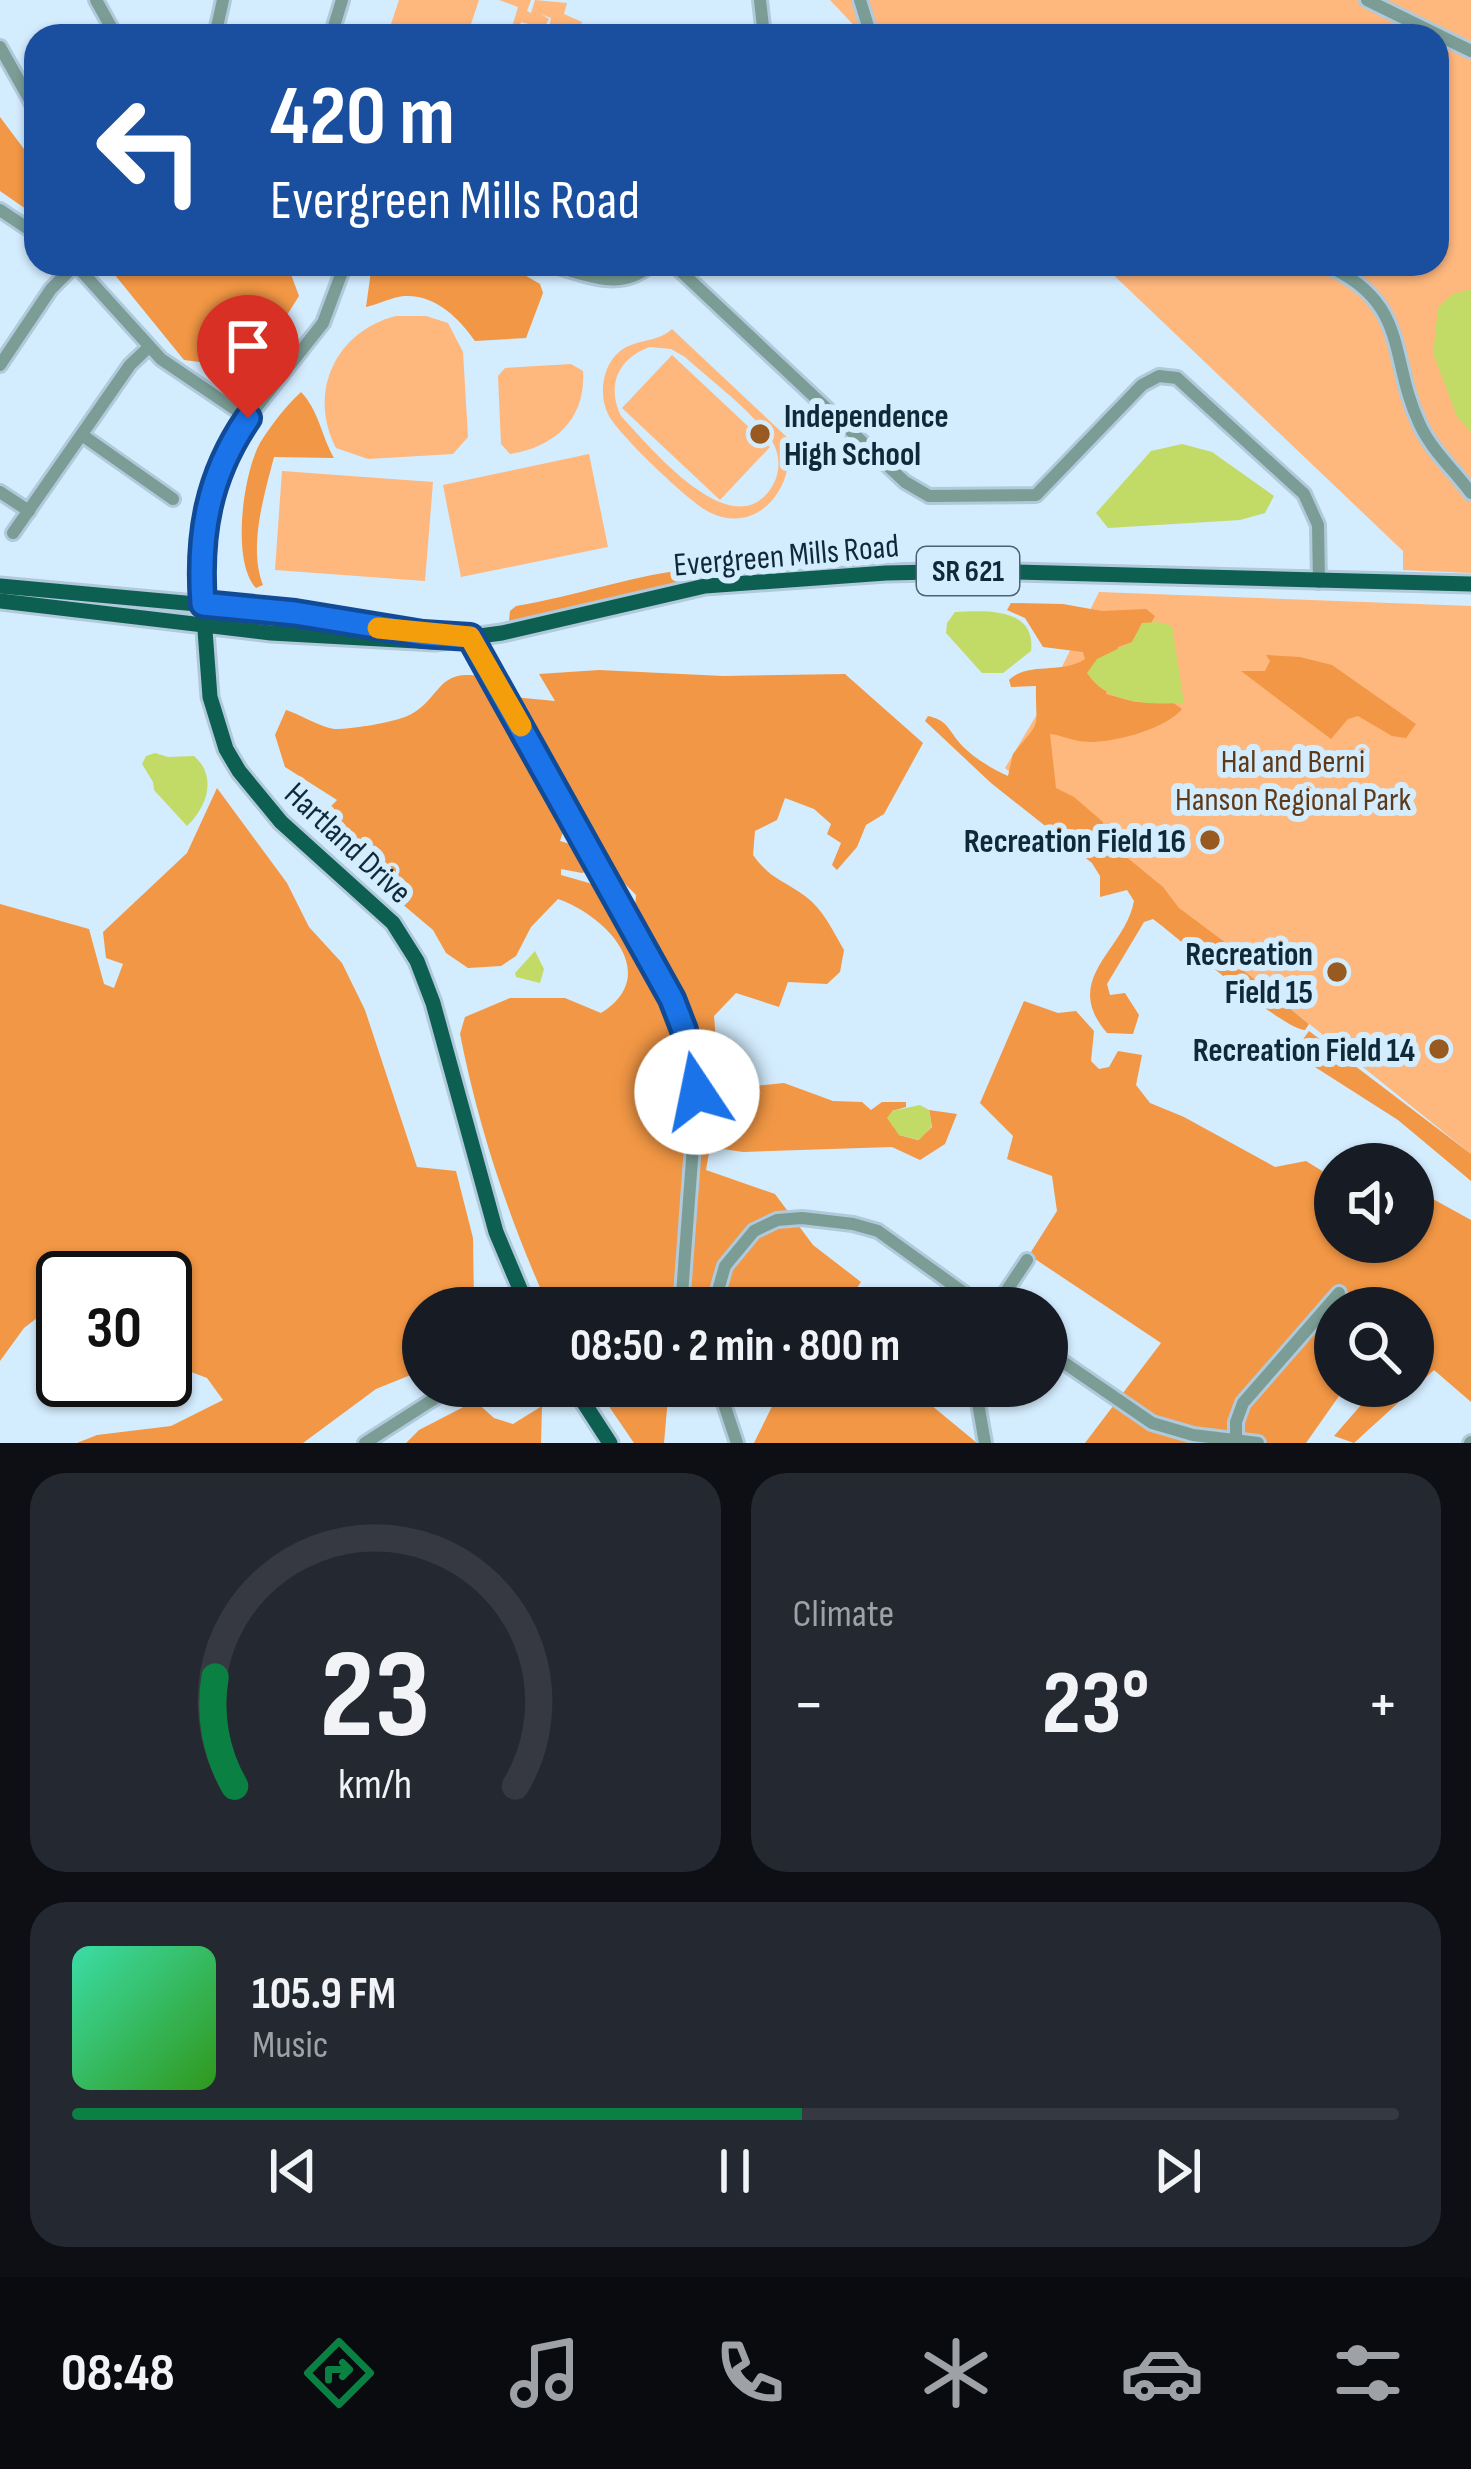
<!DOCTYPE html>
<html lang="en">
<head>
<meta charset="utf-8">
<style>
	:root { --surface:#171b24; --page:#242831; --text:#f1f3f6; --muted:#9ea1a6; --line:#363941; --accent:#0b8043 }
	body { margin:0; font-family:"Sofia Sans Condensed",sans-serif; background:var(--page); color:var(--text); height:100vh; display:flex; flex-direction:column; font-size:45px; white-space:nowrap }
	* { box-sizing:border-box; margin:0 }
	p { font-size:39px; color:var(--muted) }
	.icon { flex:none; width:66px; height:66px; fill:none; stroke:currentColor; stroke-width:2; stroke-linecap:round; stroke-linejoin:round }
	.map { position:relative; height:1443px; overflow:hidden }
	.sheet { display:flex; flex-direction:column; gap:30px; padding:30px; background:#0d0f14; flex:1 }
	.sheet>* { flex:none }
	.banner { position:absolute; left:24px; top:24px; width:1425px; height:252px; border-radius:36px; box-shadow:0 3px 9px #0004; background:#1a4fa0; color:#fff; overflow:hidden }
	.controls { position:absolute; left:1314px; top:1143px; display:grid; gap:24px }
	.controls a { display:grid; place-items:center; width:120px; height:120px; border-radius:50%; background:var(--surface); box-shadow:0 3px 9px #0004; font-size:60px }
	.speed { position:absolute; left:36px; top:1251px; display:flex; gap:24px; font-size:60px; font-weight:700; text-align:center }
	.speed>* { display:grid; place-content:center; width:156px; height:156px; border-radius:50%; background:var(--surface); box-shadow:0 3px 9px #0004; line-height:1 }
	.speed .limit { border:6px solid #111; border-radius:18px; background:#fff; color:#111 }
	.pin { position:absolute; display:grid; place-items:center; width:102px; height:102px; color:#fff; margin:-123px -51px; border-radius:50% 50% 50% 0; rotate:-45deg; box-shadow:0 0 12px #0007 }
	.pin .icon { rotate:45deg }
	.me { position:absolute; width:132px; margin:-66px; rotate:349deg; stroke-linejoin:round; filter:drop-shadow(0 0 9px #0008) }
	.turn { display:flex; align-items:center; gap:42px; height:252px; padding:0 48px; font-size:54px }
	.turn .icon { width:156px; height:156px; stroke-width:2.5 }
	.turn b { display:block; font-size:84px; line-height:102px }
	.big { font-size:90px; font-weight:700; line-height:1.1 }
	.sheet .card { flex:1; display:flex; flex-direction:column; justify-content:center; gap:18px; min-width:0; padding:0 42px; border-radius:36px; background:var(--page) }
	.sheet .dial { align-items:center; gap:0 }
	.dial svg { height:312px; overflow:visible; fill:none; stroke:var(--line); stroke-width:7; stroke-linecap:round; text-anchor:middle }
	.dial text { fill:var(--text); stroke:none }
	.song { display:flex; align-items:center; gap:36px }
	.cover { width:144px; height:144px; border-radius:18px; background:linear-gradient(135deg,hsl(160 70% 55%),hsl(110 70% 35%)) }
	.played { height:12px; border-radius:6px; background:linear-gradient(90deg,var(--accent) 55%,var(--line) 55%) }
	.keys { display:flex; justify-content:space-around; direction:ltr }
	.heat { display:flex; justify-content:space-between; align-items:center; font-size:66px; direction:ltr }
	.sheet .tiles { flex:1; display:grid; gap:30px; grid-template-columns:1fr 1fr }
	.card:last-child { grid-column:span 2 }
	.trip { position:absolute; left:402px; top:1287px; width:666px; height:120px; border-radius:60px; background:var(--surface); box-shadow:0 3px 9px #0004; font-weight:700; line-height:120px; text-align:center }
	.tab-bar { display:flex; height:192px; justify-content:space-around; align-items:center; background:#090b0e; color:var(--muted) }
	.tab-bar .icon { width:84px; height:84px }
	.tab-bar .selected { color:var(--accent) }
	.tab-bar b { font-size:54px; color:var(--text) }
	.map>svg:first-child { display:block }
	.green { fill:#feb77d; fill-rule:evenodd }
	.forest { fill:#f29745; fill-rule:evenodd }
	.water { fill:#c2db66 }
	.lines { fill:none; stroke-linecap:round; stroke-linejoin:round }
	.minor-casing { stroke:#b0c9db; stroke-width:18 }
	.major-casing { stroke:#b0c9db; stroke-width:21 }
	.minor { stroke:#7b9d95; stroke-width:12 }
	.major { stroke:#0d5f52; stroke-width:15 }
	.route-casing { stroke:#114b97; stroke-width:30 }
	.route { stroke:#1a73e8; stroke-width:21 }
	.slow { stroke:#f59e0b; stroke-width:21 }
	.poi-dot { fill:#985a20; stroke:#d3ecfe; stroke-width:4.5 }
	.labels { text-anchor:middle; stroke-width:12; stroke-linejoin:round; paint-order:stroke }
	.shield { fill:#d3ecfe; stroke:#4a6474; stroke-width:3 }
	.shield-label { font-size:30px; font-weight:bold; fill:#0f2939 }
	.poi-label { font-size:33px; font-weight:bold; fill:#0f2939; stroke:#d3ecfe; text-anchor:end }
	.street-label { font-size:33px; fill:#0f2939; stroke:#d3ecfe }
	.park-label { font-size:33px; fill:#5f3a19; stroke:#d3ecfe }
</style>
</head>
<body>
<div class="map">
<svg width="1471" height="1443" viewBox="0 0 1471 1443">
	<rect width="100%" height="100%" fill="#d3ecfe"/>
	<g class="green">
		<path d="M399,0H479L467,36H387Z"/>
		<path d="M499,0H531L527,11L531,13L535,0L567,3L564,14L582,22L577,36L548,31L551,18L541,14L549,19L544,28L521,22L517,34H510L518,7Z"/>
		<path d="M830,0H1471V573L1403,570V551L1102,264H1437V36H864Z"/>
		<path d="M396,316H426L448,323L463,352L468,437L453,454L368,459L336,448C307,392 336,331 396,316Z"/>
		<path d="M672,329L807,456L800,464L789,455C788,497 752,534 709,512C689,502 620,436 609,416C602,403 601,386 606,372C621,333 652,348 672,329ZM650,347L671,349L685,357C711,381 754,412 772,441C780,454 781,471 773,485C735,551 650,447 621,416C606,386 618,358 650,347Z"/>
		<path d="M672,355L770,447L720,500L622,408Z"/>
		<path d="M571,364L583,371C586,419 555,447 510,454L501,444L498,376L505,368Z"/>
		<path d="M589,454L608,547L461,577L443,485Z"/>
		<path d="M282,471L433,482L425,581L275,570Z"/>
		<path d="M1099,592L1471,606V1154L1246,973L1005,768L1045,701Z"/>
	</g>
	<g class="forest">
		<path d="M0,117L36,165V216L0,191Z"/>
		<path d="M106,264H292L289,269L299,296L287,315L230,366L184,360Z"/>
		<path d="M372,264H506L540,284L543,293L526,338L475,341C459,318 435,294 404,296C392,297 379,304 366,307Z"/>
		<path d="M301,392C319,411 321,435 334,458L274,457C264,496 248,547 263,585L256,588C231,561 243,474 260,443C271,425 286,406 301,392Z"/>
		<path d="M698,568L701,573L692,581L544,617L509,621L510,611L516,606C577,596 636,574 698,568Z"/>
		<path d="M1011,603L1063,604L1102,611L1146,609L1155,616L1151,623L1142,624L1132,642L1118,647L1106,694L1135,702H1172L1182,709C1165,730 1105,746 1079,741C1069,739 1060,735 1050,734L1056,788L1074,797L1103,822L1102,837L1163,887L1179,908L1226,943L1233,962L1309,1024L1305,1030C1283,1030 1180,939 1153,919L1144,922L1107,984L1110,995L1125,993L1139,1015L1133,1034L1107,1033C1060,978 1125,951 1134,901L1127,890L1100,897V876L1092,863L991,783L925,721L928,716C946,720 947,727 958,741C969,755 992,769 1008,776L1013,754C1044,717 1035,731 1036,686L1011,687L1009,680C1029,661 1061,675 1085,659L1083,652L1043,647L1025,618L1007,610Z"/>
		<path d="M1266,655L1300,657L1332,665L1416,724L1406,738L1392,736L1358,716L1348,719L1331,739L1241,671H1265L1270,661Z"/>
		<path d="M599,670L723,676L845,674L923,743L884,814L866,825L857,847L837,870L832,865L841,843L827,834L831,824L814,809L785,798L777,820L755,831L753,855C770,879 783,880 805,896C823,909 833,931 844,950L840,972L827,984L788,982L779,1007L736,993L714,1016L716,1040L700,1047L704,1067L736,1075L755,1086L784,1083L833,1101L862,1102L871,1110L882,1102H906V1107L892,1111L899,1135L918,1140L932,1127L929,1110L957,1114L945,1144L920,1160L892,1147L743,1152L710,1147L706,1170L775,1194L813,1245L861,1282L843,1308H549C509,1219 479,1130 460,1034L465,1017L510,998H565L601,1013C663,974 605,915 558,899L531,927L516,956L501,966L468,968L446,953L433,930L311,827L337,800L285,767L275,735L286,710C302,715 324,730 339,729C358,728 388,723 405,717C442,702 434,666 484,677L566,823L560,841L580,847L513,697L555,701L539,674ZM592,869L616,875L636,895L635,907L589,883L561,875V869L582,873ZM619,917L636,923L675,995L668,1006Z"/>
		<path d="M217,788L287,883L309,927L342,963L365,1010L417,1167L456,1171L473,1238L474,1303L467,1308H423V1370L376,1389L303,1443H77L97,1435L171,1426L223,1400L207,1378L165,1362V1278H63V1298L24,1328L0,1361V904L89,929L104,984L114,988L123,964L106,958L103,932L187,853Z"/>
		<path d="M1024,1001L1058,1013L1076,1011L1094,1031L1091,1061L1099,1069L1109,1067L1118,1051L1142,1055L1136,1085L1150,1103L1184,1117L1275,1167L1306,1161L1335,1179V1242H1413V1188L1471,1220V1402L1434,1370L1354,1443L1334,1436L1375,1389L1413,1386V1308H1335V1386H1346L1306,1443H1085L1161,1343L1029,1255L1057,1211L1052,1176L1007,1159L1013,1136L980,1103Z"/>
		<path d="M1309,1031L1471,1154V1181L1398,1120L1293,1053Z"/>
		<path d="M595,1386H669L664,1443H634Z"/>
		<path d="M782,1386H908L977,1443H754Z"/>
		<path d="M475,1401L494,1418L513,1424L542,1406L541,1443H406L419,1430Z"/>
	</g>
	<g class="water">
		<path d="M1471,289V432L1457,417L1433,353L1438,308L1453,294Z"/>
		<path d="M1182,444L1212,452L1274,496L1265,513L1240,520L1108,528L1096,513L1151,451Z"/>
		<path d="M955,612C988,610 1036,608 1031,651L1003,673H982L946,633L947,623Z"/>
		<path d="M1159,622L1172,626L1184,703C1151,704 1109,706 1087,673L1097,659L1132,642L1142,623Z"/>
		<path d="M155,753L168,757L194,756C217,776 208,806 187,826L154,790L153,782L142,764L146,756Z"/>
		<path d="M535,951L544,969L540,983L516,977L515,973Z"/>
		<path d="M920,1105L929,1110L932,1126L919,1140L899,1135L887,1118L892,1111Z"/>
	</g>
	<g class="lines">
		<g class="minor-casing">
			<g id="minor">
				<path d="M96,0L116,36"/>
				<path d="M760,0L764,36"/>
				<path d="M860,0L871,36"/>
				<path d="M1367,0L1471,51"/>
				<path d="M215,36L223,0"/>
				<path d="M331,36L342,0"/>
				<path d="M0,47L36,111"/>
				<path d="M0,210L36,234"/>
				<path d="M75,264L161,359L248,418"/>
				<path d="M549,264C583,274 622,293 651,264"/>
				<path d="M673,264L905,482L929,496L1036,495L1142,385L1159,376L1177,378L1304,494L1318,525L1319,582"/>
				<path d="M1323,264C1411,301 1388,358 1420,425C1433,452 1454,470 1471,493"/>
				<path d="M0,365L51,289L76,264"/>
				<path d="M82,435L173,499"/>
				<path d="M0,492L29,511"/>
				<path d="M13,533L130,365L149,347"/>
				<path d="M203,604L204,521L221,466L248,418L323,323L345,264"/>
				<path d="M470,637L679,1014L695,1071L697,1092L681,1308"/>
				<path d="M713,1308L725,1266L754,1231L777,1220L802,1218L853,1224L878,1231L985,1308"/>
				<path d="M995,1308L1027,1260"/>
				<path d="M1047,1351L1152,1423L1193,1435L1258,1443"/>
				<path d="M718,1386L737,1443"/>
				<path d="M975,1386L985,1443"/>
				<path d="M365,1443L454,1386"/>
				<path d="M1236,1443V1422L1243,1403L1339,1293"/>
				<path d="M1470,1443L1471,1442"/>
			</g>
		</g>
		<g class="major-casing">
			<g id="major">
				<path d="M0,586L295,613L420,634"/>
				<path d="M0,601L271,633L435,642L502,633L705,586L886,573L983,571L1471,584"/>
				<path d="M203,604L210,697L226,749L239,771L281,822L393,923L417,961L433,1003L496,1232L528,1308"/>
				<path d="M573,1386L610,1443"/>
			</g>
		</g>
		<use href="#minor" class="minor"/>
		<use href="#major" class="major"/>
	</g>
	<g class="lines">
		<g class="route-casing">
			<path id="route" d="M248,418C208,476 198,535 203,604L295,613L423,634L470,637L672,999L684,1030L697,1092"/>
		</g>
		<use href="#route" class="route"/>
		<path class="slow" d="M378,628L470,637L521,726"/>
	</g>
	<g class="poi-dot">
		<circle cx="760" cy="434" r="12"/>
		<circle cx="1210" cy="840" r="12"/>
		<circle cx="1337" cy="972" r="12"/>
		<circle cx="1439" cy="1049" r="12"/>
	</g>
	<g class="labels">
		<rect class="shield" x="917" y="547" width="102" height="48" rx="9"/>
		<g class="shield-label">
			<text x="968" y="581">SR 621</text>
		</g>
		<g class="poi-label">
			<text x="784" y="427" text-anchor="start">Independence<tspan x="784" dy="38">High School</tspan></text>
			<text x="1186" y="852">Recreation Field 16</text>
			<text x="1313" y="965">Recreation<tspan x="1313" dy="38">Field 15</tspan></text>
			<text x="1415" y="1061">Recreation Field 14</text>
		</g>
		<g class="street-label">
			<text transform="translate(786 554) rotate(-5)" y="12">Evergreen Mills Road</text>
			<text transform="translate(349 842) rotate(43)" y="12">Hartland Drive</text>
		</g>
		<g class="park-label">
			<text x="1293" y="772">Hal and Berni<tspan x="1293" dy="38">Hanson Regional Park</tspan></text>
		</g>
	</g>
</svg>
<div class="controls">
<a><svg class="icon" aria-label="sound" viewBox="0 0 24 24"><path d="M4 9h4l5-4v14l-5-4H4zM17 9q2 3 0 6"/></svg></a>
<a><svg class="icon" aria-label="search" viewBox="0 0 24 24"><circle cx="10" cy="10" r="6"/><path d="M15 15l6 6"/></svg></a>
</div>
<div class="speed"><div class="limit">30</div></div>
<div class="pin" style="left:248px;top:418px;background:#d93025"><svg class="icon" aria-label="arrive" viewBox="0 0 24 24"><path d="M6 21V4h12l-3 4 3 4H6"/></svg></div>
<svg class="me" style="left:697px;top:1092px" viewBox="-20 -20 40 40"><circle r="19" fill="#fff"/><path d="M0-13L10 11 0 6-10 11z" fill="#1a73e8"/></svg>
<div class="trip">08:50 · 2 min · 800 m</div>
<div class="banner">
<div class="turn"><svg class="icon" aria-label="left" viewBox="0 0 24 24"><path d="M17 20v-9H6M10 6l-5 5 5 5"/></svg><div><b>420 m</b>Evergreen Mills Road</div></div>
</div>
</div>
<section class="sheet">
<div class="tiles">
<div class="card dial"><svg viewBox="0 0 100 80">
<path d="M14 69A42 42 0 1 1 86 69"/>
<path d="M14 69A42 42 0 0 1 9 41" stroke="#0b8043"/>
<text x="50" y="56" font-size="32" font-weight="700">23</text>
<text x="50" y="72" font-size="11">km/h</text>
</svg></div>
<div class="card"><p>Climate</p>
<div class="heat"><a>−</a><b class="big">23°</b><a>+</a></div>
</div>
<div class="card">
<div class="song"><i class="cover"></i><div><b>105.9 FM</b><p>Music</p></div></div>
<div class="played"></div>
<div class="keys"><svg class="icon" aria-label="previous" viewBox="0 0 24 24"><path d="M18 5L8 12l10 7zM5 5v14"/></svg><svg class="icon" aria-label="pause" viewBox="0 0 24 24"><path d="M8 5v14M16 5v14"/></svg><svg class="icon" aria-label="next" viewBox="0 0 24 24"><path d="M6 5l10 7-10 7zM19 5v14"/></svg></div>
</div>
</div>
</section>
<nav class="tab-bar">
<b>08:48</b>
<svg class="icon selected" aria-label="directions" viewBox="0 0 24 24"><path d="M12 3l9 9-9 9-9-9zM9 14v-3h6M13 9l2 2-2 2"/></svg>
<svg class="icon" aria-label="music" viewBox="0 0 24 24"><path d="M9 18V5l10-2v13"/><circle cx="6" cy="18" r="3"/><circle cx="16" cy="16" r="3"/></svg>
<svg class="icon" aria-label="phone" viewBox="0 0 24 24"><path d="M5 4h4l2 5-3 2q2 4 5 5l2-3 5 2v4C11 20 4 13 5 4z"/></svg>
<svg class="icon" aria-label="climate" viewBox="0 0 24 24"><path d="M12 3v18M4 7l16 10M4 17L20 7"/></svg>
<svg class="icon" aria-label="car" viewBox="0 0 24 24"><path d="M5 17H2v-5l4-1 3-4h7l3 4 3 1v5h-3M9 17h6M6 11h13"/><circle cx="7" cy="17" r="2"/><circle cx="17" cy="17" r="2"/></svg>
<svg class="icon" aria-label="filters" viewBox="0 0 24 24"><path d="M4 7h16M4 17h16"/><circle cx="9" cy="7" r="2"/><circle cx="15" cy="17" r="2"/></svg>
</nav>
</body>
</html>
